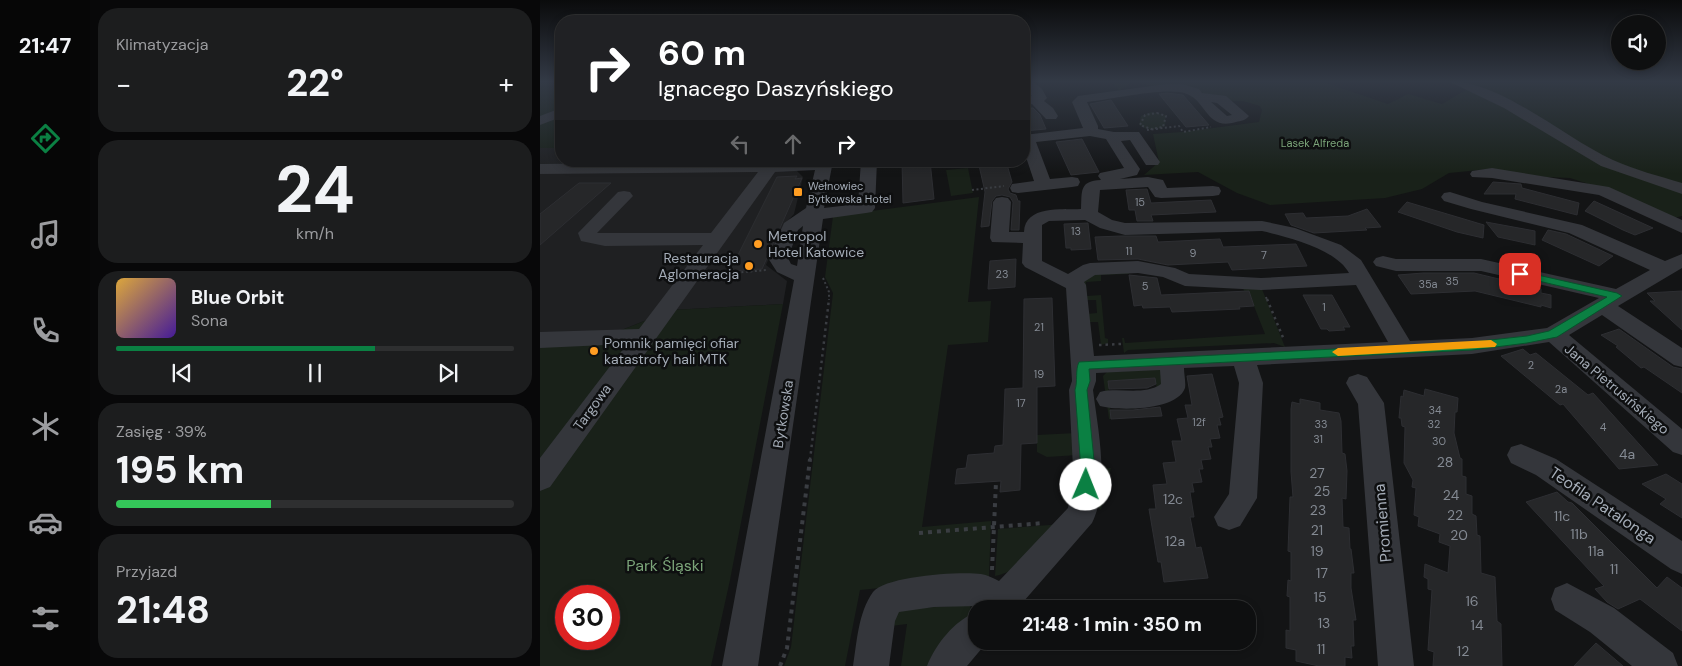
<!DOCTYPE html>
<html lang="pl">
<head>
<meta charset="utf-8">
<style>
	:root { --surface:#0e0f10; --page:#1c1d1e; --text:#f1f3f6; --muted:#9b9c9f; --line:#2e2f30; --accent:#0b8043 }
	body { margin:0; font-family:"DM Sans",sans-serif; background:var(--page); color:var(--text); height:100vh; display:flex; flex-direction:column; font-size:19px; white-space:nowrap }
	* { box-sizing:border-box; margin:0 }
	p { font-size:16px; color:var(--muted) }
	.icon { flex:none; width:28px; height:28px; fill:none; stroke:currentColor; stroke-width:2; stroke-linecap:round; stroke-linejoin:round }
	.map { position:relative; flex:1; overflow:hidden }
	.sheet { display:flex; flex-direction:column; gap:8px; padding:8px; background:#080809; width:450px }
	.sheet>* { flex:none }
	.banner { position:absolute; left:15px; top:15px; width:475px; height:152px; border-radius:20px; box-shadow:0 2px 8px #0003,0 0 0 1px var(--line); background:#202124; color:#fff; overflow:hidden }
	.controls { position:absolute; left:1071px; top:15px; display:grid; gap:10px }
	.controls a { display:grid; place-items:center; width:55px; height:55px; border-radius:50%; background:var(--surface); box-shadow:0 2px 8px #0003,0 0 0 1px var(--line); font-size:25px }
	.speed { position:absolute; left:15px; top:585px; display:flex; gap:10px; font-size:25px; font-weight:700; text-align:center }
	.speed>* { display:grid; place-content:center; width:65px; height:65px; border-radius:50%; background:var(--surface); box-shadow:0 2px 8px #0003,0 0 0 1px var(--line); line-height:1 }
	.speed .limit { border:8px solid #d22; background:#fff; color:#111 }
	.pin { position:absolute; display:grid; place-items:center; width:42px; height:42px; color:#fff; margin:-21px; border-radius:10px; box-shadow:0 2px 8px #0006 }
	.me { position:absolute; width:55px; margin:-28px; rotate:1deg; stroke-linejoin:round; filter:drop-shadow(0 0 4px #0008) }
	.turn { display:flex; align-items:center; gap:18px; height:105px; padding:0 20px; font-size:22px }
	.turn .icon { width:65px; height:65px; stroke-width:2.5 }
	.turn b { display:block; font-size:35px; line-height:42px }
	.lanes { display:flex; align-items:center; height:48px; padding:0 20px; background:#0003; justify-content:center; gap:25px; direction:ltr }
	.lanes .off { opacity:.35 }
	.big { font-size:38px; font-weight:700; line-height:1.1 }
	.sheet .card { flex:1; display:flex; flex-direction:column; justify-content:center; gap:8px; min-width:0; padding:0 18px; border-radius:20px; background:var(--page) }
	.sheet .dial { align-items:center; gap:0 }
	.dial b { font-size:65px; line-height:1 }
	.song { display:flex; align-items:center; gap:15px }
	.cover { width:60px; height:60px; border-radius:8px; background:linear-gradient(135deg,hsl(40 70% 55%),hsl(260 70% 35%)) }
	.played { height:5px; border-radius:2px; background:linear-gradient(90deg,var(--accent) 65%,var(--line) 65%) }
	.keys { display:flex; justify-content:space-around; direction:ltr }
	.heat { display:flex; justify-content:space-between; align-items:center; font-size:28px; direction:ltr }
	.charge { height:8px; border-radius:4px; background:linear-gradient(90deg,#34c759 39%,var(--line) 0) }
	.trip { position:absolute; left:428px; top:600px; width:288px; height:50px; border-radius:20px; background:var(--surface); box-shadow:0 2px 8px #0003,0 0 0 1px var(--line); font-weight:700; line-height:50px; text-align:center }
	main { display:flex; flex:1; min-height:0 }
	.dock { display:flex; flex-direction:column; width:90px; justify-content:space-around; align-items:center; background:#060606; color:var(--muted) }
	.dock .icon { width:35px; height:35px }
	.dock .on { color:var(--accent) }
	.dock b { font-size:22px; color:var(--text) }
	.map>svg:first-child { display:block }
	.built { fill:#1f2022 }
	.green { fill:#192119; fill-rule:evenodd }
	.building { fill:#262729; stroke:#2d2e32 }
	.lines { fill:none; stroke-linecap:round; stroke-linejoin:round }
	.path-far2 { stroke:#3a3d42; stroke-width:2; stroke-dasharray:2 2.5; stroke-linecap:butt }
	.path-far1 { stroke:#3a3d42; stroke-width:2.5; stroke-dasharray:2.5 4; stroke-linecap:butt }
	.path { stroke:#3a3d42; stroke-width:4; stroke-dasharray:4 5; stroke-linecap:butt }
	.minor { fill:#34363b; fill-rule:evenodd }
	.route { fill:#0b8043; stroke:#07532c }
	.slow { fill:#f59e0b }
	.poi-dot { fill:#ff9d22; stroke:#0e0f10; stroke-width:2 }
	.labels { text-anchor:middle; stroke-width:5; stroke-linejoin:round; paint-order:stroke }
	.far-park-label { font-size:11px; fill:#7ba479; stroke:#0e0f10 }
	.far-poi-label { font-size:11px; fill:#a4acb7; stroke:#0e0f10; text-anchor:start }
	.number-label { font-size:11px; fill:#848a93 }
	.poi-label { font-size:14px; fill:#a4acb7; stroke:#0e0f10; text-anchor:start }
	.street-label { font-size:14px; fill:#a4acb7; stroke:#0e0f10 }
	.near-number-label { font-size:14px; fill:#848a93 }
	.near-street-label { font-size:16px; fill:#a4acb7; stroke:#0e0f10 }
	.near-park-label { font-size:16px; fill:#7ba479; stroke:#0e0f10 }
</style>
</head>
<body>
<main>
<nav class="dock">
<b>21:47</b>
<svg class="icon on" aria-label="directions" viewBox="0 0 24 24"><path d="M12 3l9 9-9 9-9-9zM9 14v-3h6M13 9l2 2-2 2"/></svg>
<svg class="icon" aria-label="music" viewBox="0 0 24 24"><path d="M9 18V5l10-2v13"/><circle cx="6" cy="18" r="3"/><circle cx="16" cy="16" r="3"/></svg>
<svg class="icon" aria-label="phone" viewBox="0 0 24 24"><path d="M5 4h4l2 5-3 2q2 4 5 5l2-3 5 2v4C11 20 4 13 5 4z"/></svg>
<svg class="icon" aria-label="climate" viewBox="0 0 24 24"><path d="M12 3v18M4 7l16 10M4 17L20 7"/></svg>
<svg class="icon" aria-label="car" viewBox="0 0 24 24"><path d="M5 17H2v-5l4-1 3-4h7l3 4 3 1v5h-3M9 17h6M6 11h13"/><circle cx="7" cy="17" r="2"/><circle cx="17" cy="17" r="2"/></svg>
<svg class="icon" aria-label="filters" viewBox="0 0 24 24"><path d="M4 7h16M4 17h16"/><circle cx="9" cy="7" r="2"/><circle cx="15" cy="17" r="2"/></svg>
</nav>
<section class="sheet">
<div class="card"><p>Klimatyzacja</p>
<div class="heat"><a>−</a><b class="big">22°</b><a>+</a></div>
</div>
<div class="card dial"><b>24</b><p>km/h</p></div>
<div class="card">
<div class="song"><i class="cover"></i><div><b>Blue Orbit</b><p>Sona</p></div></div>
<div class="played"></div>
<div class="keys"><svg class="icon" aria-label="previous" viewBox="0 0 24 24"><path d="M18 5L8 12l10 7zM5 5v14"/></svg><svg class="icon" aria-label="pause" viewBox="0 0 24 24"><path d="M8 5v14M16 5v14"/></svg><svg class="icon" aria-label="next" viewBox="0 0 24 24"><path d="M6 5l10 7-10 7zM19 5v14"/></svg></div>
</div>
<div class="card"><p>Zasięg · 39%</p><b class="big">195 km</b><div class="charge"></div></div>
<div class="card"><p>Przyjazd</p><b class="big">21:48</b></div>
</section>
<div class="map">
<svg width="1142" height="666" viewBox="0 0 1142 666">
	<rect width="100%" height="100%" fill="#131415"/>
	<path class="built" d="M0,148H21V161H257L255,169L263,177L254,214L243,226L226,265L247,281L243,304L132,310L44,345L0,346Z"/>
	<g class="green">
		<path d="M0,81H21V109L0,119Z"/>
		<path d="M570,81H780L848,104L868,94L902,104L931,87L917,81H1140L1142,82V216L1130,219L1064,189L1030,178L1006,177L949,169L909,173L882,189L845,198L730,205L697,193L658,172L604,175L619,162L613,134L642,132L719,122L722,110L720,106L703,101H689L647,88H620L593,81L579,91Z"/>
		<path d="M611,112L626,115L625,126C617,130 607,131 599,125L601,116Z"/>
		<path d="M21,115V148H0V124Z"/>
		<path d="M428,168L433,193L411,196L406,170Z"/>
		<path d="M439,197L428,302L451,301L448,342L408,345L382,527L451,521L449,577L320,590L305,666H244L251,647L293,293L285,277L293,216Z"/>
		<path d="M588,271L589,274L561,275V281L546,282L547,296L561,295L565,338L568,339V343L561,345L558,322H548L547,314L557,313L556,300H546L544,281L550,274Z"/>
		<path d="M703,287L722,289L745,347L734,343L588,350L584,353L582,338H584L585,343L725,334L708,291H704Z"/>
		<path d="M243,304L190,580L171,666H0V346L44,345L132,310ZM26,596H69V639H26Z"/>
		<path d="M621,369L622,389L617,390L615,378L568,381L571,419H569L563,376L567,372Z"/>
		<path d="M536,433L538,455L507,457L497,452V435Z"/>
		<path d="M571,468L561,510L555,503L559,469Z"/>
		<path d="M523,524C504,542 483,571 455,576L458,529Z"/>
		<path d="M430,605L432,616L392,666H361L367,624L351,626L353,618L361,609Z"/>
	</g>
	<g class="building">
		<path d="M627,93L643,95L669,125L646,127L619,94Z"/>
		<path d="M571,100L588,126L564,128L550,104Z"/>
		<path d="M484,108H493L500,115L506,129L484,131Z"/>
		<path d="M542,139L559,172L531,175L516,142Z"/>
		<path d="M362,161H390L394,199L363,203Z"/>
		<path d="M438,161H466L472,182L468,189L470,193L476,195L478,201H480L479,230H471L473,202L470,197L462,195L456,196L452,201L449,226L441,227L445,192Z"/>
		<path d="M257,176L255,179L262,178L222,269L190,271L237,177Z"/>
		<path d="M953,182L981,184L982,188L1039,203L1037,215L975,199L976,194H944Z"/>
		<path d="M39,183H71L0,245V214Z"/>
		<path d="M607,189L611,203L671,200L676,212L611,215L613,221H597L595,210H589L586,190Z"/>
		<path d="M1054,201L1113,228L1095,235L1083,230L1045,211Z"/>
		<path d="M867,202L944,225L943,238L917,232L858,212Z"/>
		<path d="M827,209L841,227L825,228L827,230L774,233L751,225L745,214L763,213L766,218L808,216Z"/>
		<path d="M946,222L995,231V245L958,237Z"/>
		<path d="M548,223L551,249L531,250V248H526L524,224Z"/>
		<path d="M1008,230L1026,234L1073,256L1059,266L1002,240Z"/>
		<path d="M581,236H616L618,242L680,239L683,247L756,244L767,266L692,270L688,262L628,265L598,259L558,260L555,237Z"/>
		<path d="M476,259L475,287L448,289L450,261Z"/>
		<path d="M883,273H934L1001,289V293L1011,295V308L1001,305V307L935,291L871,294L858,275Z"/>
		<path d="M589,275L617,278L621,295L709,291L714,306L699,307L700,309L632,312L630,307L603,308L602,305L594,306Z"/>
		<path d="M1142,291V330L1110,301H1115L1107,293Z"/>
		<path d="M763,295H792L810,327H803L805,330L789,331L787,329H781Z"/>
		<path d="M512,298L515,386L497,387V443L481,444L480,490L460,492L461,481L415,484L417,469L426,468L428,455L454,453L455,446L463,445L465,389L483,388L484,299Z"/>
		<path d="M1079,329L1133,367L1142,369V393L1104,367L1101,368L1076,347L1078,346L1061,335Z"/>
		<path d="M983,349L990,355L996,353L1048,395L1053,393L1118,465L1079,469L1023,404L1020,405L961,356Z"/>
		<path d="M672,374L683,417L679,418L681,425H677L680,438L670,439L672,447H668L671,459L661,460L663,469H659L662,482L652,483L654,492H650L654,517H650L656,548L661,547L668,578L624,582L621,562H618L609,509H616L613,485L627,484L623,463L636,462L632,441H642L637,419L648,418L645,405H652L647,376Z"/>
		<path d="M615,378L616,384L607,388L569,389L568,381Z"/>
		<path d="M885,389L918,398L917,412H915L914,433L920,458L922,459V476L926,477V494L932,496V514L936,516L937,535L940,536L941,573L955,577L957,621L961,624V627L962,666H893L894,652L888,650L892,590L888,589V579L884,577L885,564L908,573L910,546L899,542L900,534L878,526L879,517L874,515L876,488L872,487L873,480L864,463L865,427L862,426L861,418H859L861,396L863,397L864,390L884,396Z"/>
		<path d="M760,399L780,403V410L799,413L801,421L802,453L805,454L807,471L806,499L802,498L803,527L809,528L810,549H811L814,573H811V588L816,620H813L814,646H811L812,658L805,657V666H779L756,661V650L746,648V630L750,631V597L747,596L748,580L751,581V552L748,551L750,497H753L751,472V409L752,402L760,404Z"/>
		<path d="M620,407L622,416L571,419L570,410H593Z"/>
		<path d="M1126,474L1142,484V518L1120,504L1126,499L1102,484Z"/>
		<path d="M1017,492L1028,502L1032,503L1117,588L1127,577L1142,588V631L1100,599L1078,609L1067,602L1055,589L1064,586L986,502Z"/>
		<path d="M1056,643L1083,666H1034Z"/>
	</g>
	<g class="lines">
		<g class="path-far2">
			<path d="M617,113L626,116L623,127L611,129L600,125L605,115Z"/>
			<path d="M607,130L639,126L643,132L671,127"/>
			<path d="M432,190L464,186"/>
			<path d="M170,275L227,270"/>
			<path d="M283,278L289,292V300"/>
			<path d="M726,297L727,300"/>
		</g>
		<g class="path-far1">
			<path d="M727,299L744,340"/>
			<path d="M559,345L581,344V347"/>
			<path d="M270,460L289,299"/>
		</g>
		<g class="path">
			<path d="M379,533L504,523"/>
			<path d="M452,570L456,482"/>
			<path d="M240,666L247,648L270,459"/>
		</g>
		<g class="minor">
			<path d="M484,81H493L502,89L507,98L504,101L513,108L518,116L516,119H506L492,104L484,106V98L492,96L484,87Z"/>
			<path d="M908,81C962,81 1024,138 1073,160C1095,170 1119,176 1142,183V194L1061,166L964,108Z"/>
			<path d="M626,84H642L659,89L662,93L686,96L709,116C706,120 701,121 696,122C667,131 667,102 647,94C628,86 569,100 547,102L558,126V129L574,132H599L620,162L618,165H606L590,140L581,141L600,169L597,175L580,179L608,177L623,180L627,188L673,186L679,187L681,191L679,195L673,196L621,198L615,197L608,187L560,190L558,212L572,220L585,223L722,221L755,228L801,245L821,260L870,341L932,338L1007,328L1059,298L941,271H856L836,266L833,262L836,258L843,256L856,259H941L1076,289L1110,270L1029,233L931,209L904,201L901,197L904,193L910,192L942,202L1042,225L1125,261L1142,254V268L1078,306L1142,348V367L1134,365L1062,315L1029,335L1142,429V455L1133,452L1009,342L932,354L717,365L723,383L717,498L700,526L689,530L678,526L674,517L689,494L699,383L694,366L644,368C644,374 646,383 645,388C637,411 578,411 560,406L556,399L560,392C579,387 604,396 621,384L620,370L556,373V381L553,390C558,430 570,486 552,523L477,609H438L439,606L394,607L359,612L355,621L349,666H313C317,642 318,613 333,592C345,576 421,571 441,574C447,575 453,578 459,581L528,508L533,468L529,390L532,381L526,288L485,267L482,263L483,243L452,242L450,238L453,202L456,198L462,197L468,198L471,202L469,232H484C485,205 522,210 541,209C542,191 539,181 561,180L558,176L560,173L584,168L566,139L550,136L496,142L510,179L532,177L538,178L540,182L538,186L532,187L478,193L472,192L470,188L472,184L494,181L484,151V135L543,128L532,102L538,96ZM671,102L677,103L692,115L687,116ZM545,220L560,228L585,235L722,231C748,237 796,249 809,273L721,278L649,274L635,268L598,261L550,263L543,265L528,274L502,261V225L509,221ZM598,273L623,277L645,286L721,290L816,285L848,342L554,356L546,285L544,282L555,275Z"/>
			<path d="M21,108V117L0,125V116Z"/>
			<path d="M293,161L284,208L318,204L321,161H337L335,208L332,212L326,213L283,219L218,666H182L254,280L237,272L228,258L244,223L266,208L275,170L235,172L10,487L0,491V458L87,344L0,348V332L99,329L163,245L65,246L41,241L38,233L78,192L84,191L90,192L93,196L57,233H171L218,172L0,174V164ZM263,226L257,266L251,264L248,258L258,230Z"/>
			<path d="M952,168L1069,187L1142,220V233L1059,195L952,178L932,177L930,174L932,171Z"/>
			<path d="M818,374L827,377L844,403L874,666H838L818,404L806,383L809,377Z"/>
			<path d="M981,444L1016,459L1142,541V574L1131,569L996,475L971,463L967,455L971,447Z"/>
			<path d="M1027,583L1074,608L1133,653L1138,666H1092L1050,632L1015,610L1011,599L1015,588Z"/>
			<path d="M436,612V641H448L427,666H387C396,644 414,621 436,612Z"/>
		</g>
	</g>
	<linearGradient id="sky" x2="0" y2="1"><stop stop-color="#0a0b0c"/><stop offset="0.47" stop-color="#333a46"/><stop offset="1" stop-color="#333a46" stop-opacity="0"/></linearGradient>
	<rect width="1142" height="174" fill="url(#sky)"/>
	<path class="route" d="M980,271L1077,293L1082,296L1017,337L987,343L932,350L549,369L550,381L547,390L555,470L552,490L546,491L541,490L539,485L541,470L535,390C538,381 535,370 539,362L932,342L987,336L1009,331L1067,297L977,276L975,274Z"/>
	<path class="slow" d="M951,340L957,344L955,347L798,356L792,352L798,348Z"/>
	<g class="poi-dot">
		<rect x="253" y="187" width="10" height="10" rx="2.5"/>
		<circle cx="218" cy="244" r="5"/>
		<circle cx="209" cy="266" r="5"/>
		<circle cx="54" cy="351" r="5"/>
	</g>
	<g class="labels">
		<g class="far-park-label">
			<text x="775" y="147">Lasek Alfreda</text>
		</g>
		<g class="far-poi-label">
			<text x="268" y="190">Wełnowiec<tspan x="268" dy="13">Bytkowska Hotel</tspan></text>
		</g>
		<g class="number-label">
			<text x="600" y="206">15</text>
			<text x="536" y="235">13</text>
			<text x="589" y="255">11</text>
			<text x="653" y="257">9</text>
			<text x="724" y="259">7</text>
			<text x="462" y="278">23</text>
			<text x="912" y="285">35</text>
			<text x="888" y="288">35a</text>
			<text x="605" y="290">5</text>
			<text x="784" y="311">1</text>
			<text x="499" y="331">21</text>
			<text x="991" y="369">2</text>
			<text x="499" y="378">19</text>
			<text x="1021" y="393">2a</text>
			<text x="481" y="407">17</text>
			<text x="895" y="414">34</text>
			<text x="659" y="426">12f</text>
			<text x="781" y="428">33</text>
			<text x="894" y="428">32</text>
			<text x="1063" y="431">4</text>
			<text x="778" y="443">31</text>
			<text x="899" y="445">30</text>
		</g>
		<g class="poi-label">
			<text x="228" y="241">Metropol<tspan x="228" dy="16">Hotel Katowice</tspan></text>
			<text x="199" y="263" text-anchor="end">Restauracja<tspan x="199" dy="16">Aglomeracja</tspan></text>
			<text x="64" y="348">Pomnik pamięci ofiar<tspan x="64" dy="16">katastrofy hali MTK</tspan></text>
		</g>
		<g class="street-label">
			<text transform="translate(1077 389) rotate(40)" y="5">Jana Pietrusińskiego</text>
			<text transform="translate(52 407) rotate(-54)" y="5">Targowa</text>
			<text transform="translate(243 414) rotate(-81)" y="5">Bytkowska</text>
		</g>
		<g class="near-number-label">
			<text x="1087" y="459">4a</text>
			<text x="905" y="467">28</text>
			<text x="777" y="478">27</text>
			<text x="782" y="496">25</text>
			<text x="911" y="500">24</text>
			<text x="633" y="504">12c</text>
			<text x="778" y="515">23</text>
			<text x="915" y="520">22</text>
			<text x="1022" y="521">11c</text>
			<text x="777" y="535">21</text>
			<text x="1039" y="539">11b</text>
			<text x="919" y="540">20</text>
			<text x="635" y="546">12a</text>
			<text x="777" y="556">19</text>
			<text x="1056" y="556">11a</text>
			<text x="1074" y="574">11</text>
			<text x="782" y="578">17</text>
			<text x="780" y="602">15</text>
			<text x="932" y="606">16</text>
			<text x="784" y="628">13</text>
			<text x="937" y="630">14</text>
			<text x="781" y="654">11</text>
			<text x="923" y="656">12</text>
		</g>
		<g class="near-street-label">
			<text transform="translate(1063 505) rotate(34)" y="6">Teofila Patalonga</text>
			<text transform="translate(842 523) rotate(-95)" y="6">Promienna</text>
		</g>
		<g class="near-park-label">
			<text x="125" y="571">Park Śląski</text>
		</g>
	</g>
</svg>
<div class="controls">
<a><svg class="icon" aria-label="sound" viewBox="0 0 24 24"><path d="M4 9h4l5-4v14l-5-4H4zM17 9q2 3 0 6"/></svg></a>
</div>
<div class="speed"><div class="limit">30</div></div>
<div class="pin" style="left:980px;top:274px;background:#d93025"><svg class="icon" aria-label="arrive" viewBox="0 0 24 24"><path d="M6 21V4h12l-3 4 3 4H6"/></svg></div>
<svg class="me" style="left:546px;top:485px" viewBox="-20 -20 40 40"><circle r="19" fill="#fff"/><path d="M0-13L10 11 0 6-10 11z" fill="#0b8043"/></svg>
<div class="trip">21:48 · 1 min · 350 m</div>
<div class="banner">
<div class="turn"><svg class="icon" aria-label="right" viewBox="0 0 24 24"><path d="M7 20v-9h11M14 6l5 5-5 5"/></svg><div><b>60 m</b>Ignacego Daszyńskiego</div></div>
<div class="lanes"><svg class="icon off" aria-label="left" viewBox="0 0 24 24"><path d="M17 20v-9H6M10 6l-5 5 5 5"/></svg><svg class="icon off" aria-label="ahead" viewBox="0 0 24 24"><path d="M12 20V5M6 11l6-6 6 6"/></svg><svg class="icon" aria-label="right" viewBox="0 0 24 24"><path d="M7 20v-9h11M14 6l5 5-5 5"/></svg></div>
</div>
</div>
</main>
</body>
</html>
